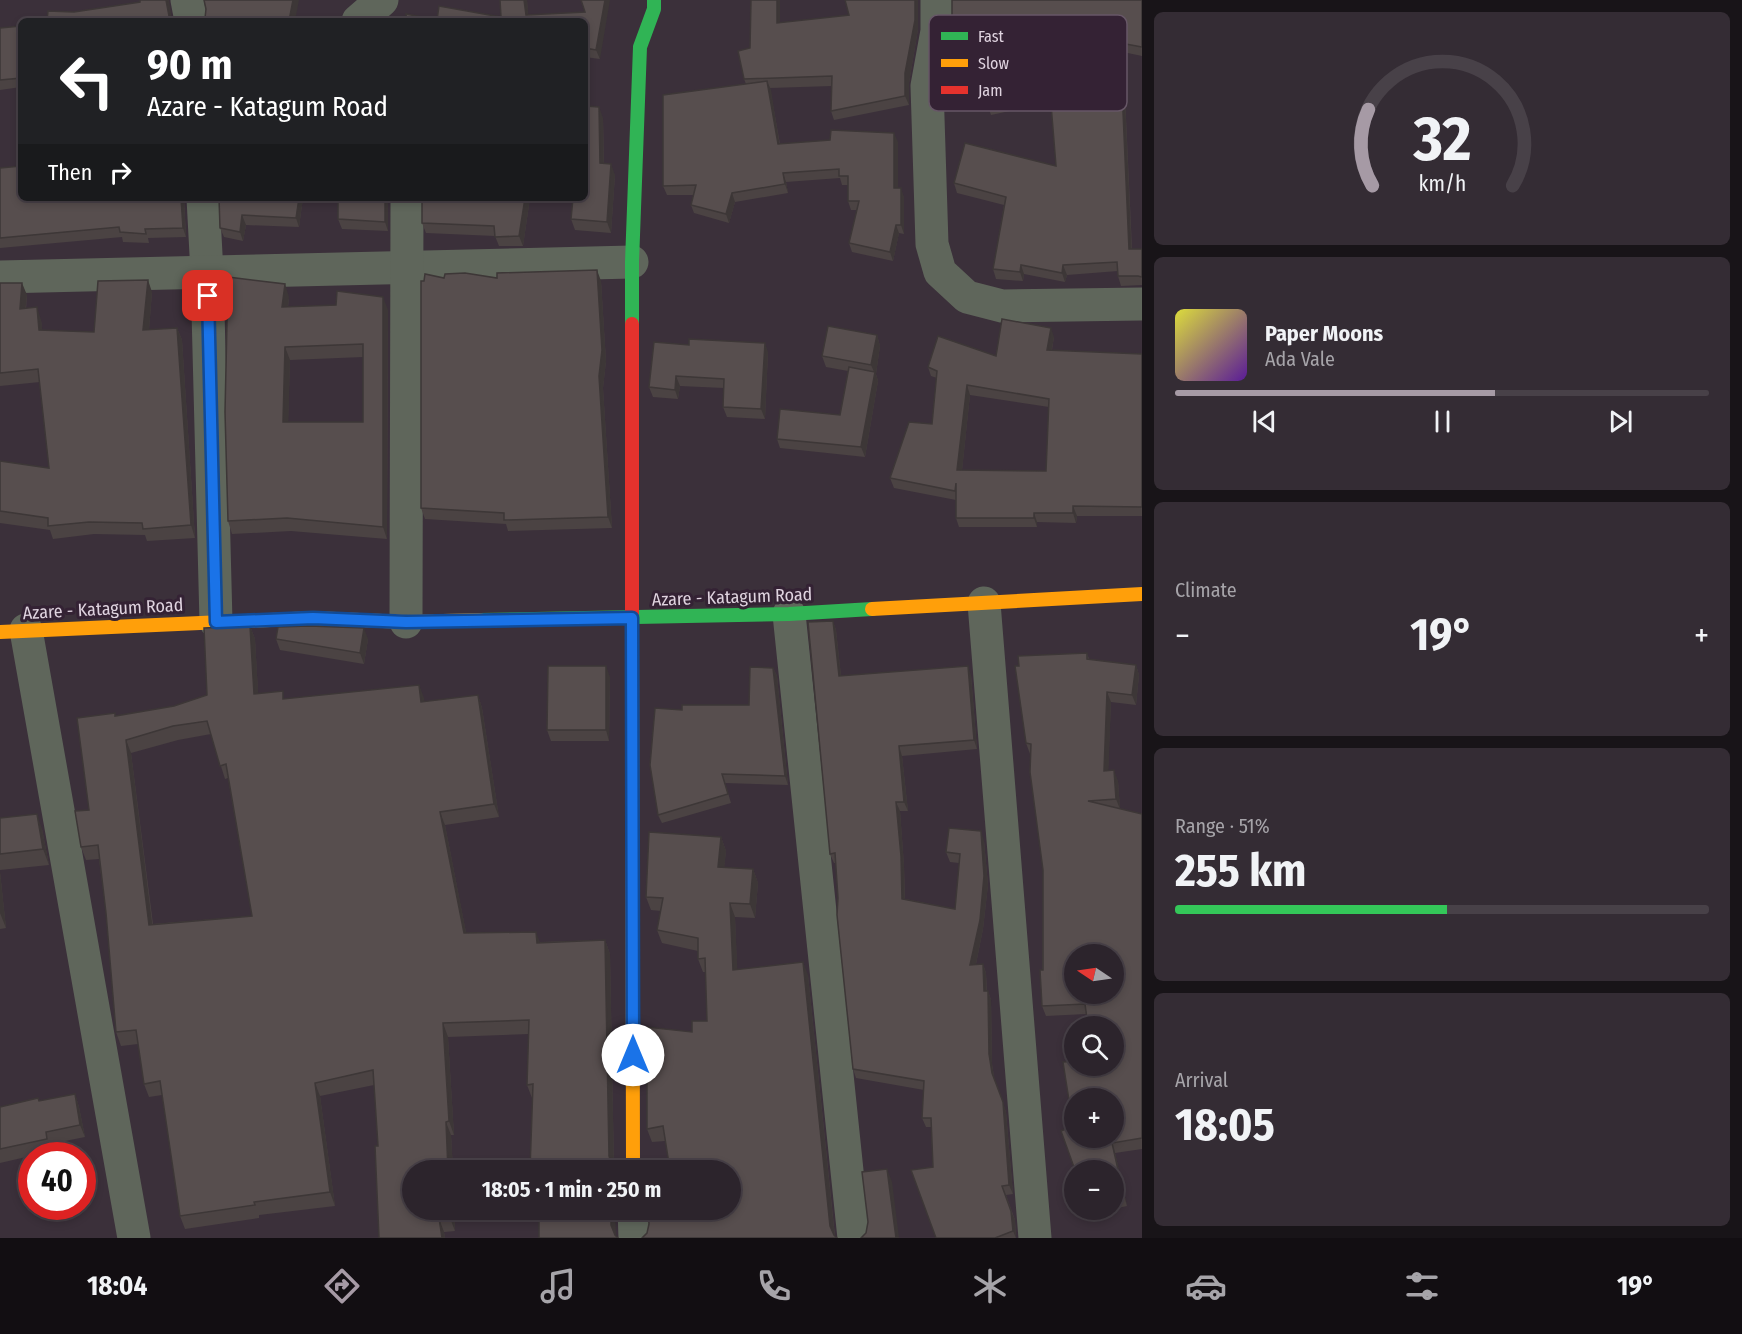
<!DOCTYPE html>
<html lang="en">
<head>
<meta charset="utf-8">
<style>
	:root { --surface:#2c242c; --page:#342c34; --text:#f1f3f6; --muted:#a6a4a9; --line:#484148; --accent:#a69aa5 }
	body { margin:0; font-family:"Fira Sans Condensed",sans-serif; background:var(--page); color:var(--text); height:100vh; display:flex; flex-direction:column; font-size:22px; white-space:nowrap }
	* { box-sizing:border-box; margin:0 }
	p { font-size:20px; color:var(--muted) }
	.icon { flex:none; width:33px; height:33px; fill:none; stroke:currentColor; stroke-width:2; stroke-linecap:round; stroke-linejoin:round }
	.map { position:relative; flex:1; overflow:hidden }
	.side { display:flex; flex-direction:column; gap:12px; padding:12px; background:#181418; width:600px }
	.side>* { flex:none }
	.guide { position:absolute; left:18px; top:18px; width:570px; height:183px; border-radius:9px; box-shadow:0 3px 9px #0003,0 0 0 2px var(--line); background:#202124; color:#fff; overflow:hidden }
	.needle { width:39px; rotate:283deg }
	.tools { position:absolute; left:1064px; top:944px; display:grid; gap:12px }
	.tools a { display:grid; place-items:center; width:60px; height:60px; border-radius:50%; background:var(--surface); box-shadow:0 3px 9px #0003,0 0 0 2px var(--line); font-size:30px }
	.speed { position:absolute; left:18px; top:1142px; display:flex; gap:12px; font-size:30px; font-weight:700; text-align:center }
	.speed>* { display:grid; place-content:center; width:78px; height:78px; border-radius:50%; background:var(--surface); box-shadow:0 3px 9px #0003,0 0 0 2px var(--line); line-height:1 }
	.speed .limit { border:9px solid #d22; background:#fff; color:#111 }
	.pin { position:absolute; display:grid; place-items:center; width:51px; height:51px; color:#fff; margin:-26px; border-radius:12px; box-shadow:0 3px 9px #0006 }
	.me { position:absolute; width:66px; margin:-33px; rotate:0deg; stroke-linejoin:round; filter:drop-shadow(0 0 4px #0008) }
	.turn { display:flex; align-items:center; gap:21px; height:126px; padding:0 30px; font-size:27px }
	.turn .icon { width:78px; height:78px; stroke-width:2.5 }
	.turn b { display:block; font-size:42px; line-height:51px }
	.then { display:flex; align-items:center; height:57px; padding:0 30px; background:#0003; gap:12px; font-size:22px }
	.big { font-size:45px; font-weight:700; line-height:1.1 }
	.side .tile { flex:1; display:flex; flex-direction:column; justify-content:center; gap:9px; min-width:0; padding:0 21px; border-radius:9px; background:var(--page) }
	.side .dial { align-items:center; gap:0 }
	.dial svg { height:156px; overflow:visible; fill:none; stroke:var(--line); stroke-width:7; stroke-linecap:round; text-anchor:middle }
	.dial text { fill:var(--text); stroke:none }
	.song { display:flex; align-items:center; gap:18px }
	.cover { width:72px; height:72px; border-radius:9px; background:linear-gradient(135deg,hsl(60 70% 55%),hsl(270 70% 35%)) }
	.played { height:6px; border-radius:3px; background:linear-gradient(90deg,var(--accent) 60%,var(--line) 60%) }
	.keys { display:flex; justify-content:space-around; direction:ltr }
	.heat { display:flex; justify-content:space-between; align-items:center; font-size:33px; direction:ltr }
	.charge { height:9px; border-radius:4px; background:linear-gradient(90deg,#34c759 51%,var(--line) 0) }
	.trip { position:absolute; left:402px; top:1160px; width:339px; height:60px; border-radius:30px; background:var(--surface); box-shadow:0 3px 9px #0003,0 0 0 2px var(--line); font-weight:700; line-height:60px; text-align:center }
	.dock { display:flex; height:96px; justify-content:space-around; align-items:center; background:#120e12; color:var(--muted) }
	.dock .icon { width:42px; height:42px }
	.dock .active { color:var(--accent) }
	.dock b { font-size:27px; color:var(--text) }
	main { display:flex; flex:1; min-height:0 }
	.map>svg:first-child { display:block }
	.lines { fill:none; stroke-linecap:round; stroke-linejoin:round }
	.street { stroke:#5f665b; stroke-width:33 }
	.fast { stroke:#30b455; stroke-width:14 }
	.slow { stroke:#ff9f0a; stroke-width:14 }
	.jam { stroke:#e5322d; stroke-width:14 }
	.wall { fill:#4b4343; fill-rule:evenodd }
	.shaded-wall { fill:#3d3737 }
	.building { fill:#574e4e; stroke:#3d3737; stroke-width:1.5; fill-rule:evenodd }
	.route-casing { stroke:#114b97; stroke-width:15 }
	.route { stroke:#1a73e8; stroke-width:10 }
	.labels { text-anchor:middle; stroke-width:6; stroke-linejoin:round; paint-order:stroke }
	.street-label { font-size:18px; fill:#dfd3df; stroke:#342234 }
	.key { fill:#342234; stroke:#675767; stroke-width:1.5 }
	.key-label { font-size:16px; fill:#dfd3df }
</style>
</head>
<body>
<main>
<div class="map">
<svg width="1142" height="1238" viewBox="0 0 1142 1238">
	<rect width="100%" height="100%" fill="#3b303a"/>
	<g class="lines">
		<g class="street">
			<path d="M187,0L191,21"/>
			<path d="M937,0V31L927,86L932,244L940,272L967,297L1002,306L1142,304"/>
			<path d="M358,21L382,0"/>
			<path d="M203,198L207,273L216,622"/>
			<path d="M0,277L632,262"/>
			<path d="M984,603L1035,1238"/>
			<path d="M789,614L854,1238"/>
			<path d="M406,622L407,198"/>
			<path d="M26,630L134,1238"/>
			<path d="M634,1209L635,1238"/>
		</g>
		<g class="fast">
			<path d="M632,324V262L640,47L654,9V0"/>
			<path d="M480,620L789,614L872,609"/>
		</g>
		<g class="slow">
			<path d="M872,609L1142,594"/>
			<path d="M0,632L313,618L406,622L480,620"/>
			<path d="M632,647L633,1170"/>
		</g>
		<path class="jam" d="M632,324V647"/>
	</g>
	<g class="wall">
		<path d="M527,0L528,15L585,12L600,59L585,57V21L437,20L501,17Z"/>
		<path d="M751,0H780V23L849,15L918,0V29L909,83V105L834,120L831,111L832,86L770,88L780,144L898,142V188L904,197V234L899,233L893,261L852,252L849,243L857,210H851L848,201V185H842L840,178L786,182L788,193L735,202L729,223L694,213L691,205L694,195H667L663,186L746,84L744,79L750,48Z"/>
		<path d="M1142,0V56L1123,52L1132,249H1142V285L1121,286L1118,276V271L1067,275L1065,282L1024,274L1023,281L996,279L993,269L1004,205L957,193L954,183L1056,166L1051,102L991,115L988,106L984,90L946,98L943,88L952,22Z"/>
		<path d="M21,26V87L0,90V28Z"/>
		<path d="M603,118L604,164L615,175L611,233L575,230L571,219Z"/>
		<path d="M0,168L21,198H184L186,237L148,238L149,243L123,242L122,237L0,248Z"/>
		<path d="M219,198H303L299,227L246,225L243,241L224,237L220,228Z"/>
		<path d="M338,198H388V231L342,229L338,219Z"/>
		<path d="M422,198H530L523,246H499L495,236L426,233L422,223Z"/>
		<path d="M444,278H497L601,281L606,361L603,388L612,528L508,531L506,524L425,519L421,508L424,281Z"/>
		<path d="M0,283L27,295L26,309L41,320L42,330L94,332L152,292L149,330L177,328L182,340L195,538L147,541L145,535L94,534L53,539L50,530L0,523V461L49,468L40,382L0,386Z"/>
		<path d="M289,297L288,307L388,310L387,539L291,531L232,534L228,521ZM363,357V422H288L290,360Z"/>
		<path d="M877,335L880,346L876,374L878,381L865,457L780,448L777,439L840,415L848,371L826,367L822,356Z"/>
		<path d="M1054,337L1052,350L1142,354V516H1077L1076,523L1037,522V527H959L956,518V500L894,488L890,478L932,424L937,378L931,376L928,367L996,356ZM970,395L1049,407L1046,471L962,470Z"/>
		<path d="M654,342L768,352L765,419L727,417L723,407L724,388L680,386L678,399L653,397L649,387Z"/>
		<path d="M833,621L836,630L841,676L971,675L977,749L902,756L908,811H900L904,865L905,899L955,909L959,863L950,862L946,852L984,841L988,885L983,929L976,964H983L986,973L987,991H988L991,1000L992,1064L995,1082L1006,1112L1013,1194L1006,1195L1015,1220L1016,1238H936L931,1127H926L922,1118L924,1090L856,1078L853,1069L836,863H834L830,854Z"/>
		<path d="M250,626L255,639L258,693L285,699L419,685L424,702L478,695L482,708L499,817L445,825L466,933L540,942L605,940L610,954L614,1168L532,1098L527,1085L529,1034L448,1037L454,1135H451L453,1170H412L454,1209L455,1231L444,1232L445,1238H379L378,1146L374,1085L320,1096L335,1206L259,1215V1218L185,1229L180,1216L162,1095L149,1097L144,1084L138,1044L121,1046L116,1032L106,913L99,859L86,860L81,847L89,810L116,716L174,706L207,695ZM211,734L225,779L228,778L252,916L153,924L131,753L178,740Z"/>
		<path d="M276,639H368L364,664L280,650Z"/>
		<path d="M1087,653L1089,659L1136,665L1139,675L1136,705L1111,702L1108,771L1118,781L1120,809L1142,814V1149L1115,1153L1127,1206L1113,1209V1170L1073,1126L1113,1065L1086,1014L1046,1016L1042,1006L1043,870L1030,754L1026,743L1019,666Z"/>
		<path d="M773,668L777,676L788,785L725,783L731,803L662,823L658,815L749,705Z"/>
		<path d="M610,677L609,741H551L547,730Z"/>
		<path d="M0,818L42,829L49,865L0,870Z"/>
		<path d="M721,837L726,851L724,867L753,869L758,883L755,918L735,917L737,969L808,975L835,1236L730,1209L665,1141L652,1142L647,1129L692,1032L707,1021L706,972H703L698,959V951L662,943L657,930L661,911L651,910L646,897Z"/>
		<path d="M0,872L6,928L0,929Z"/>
		<path d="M75,1094L79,1107L85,1137L50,1144L52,1151L0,1163V1107L39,1101Z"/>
		<path d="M1076,1209H1112L1078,1216Z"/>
	</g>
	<g class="shaded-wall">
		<path d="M166,0H169L172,21L169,16Z"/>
		<path d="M293,0H299L295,21H289Z"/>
		<path d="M524,0H527L529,21L526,15Z"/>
		<path d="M605,0H610L600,59L596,50Z"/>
		<path d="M777,0H780V32L777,23Z"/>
		<path d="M915,0H918V29L909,83V105L905,96V73Z"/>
		<path d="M1120,43L1123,52L1132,258L1129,249Z"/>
		<path d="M767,81L771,90L781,153L778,144Z"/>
		<path d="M599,107L603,118L604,174L600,163Z"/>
		<path d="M894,133L898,142V197L894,188Z"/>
		<path d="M611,164L615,175L611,233L607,222Z"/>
		<path d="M783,173L786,182L788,193L785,184Z"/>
		<path d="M901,188L904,197V234L901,225Z"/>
		<path d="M732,193L735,202L729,223L726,214Z"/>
		<path d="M181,198H184L186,237L183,228Z"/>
		<path d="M299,198H303L299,227L296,218Z"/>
		<path d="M385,198H388V231L385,222Z"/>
		<path d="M525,198H530L523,246L519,236Z"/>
		<path d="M242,215L246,225L243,241L240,232Z"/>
		<path d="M896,225L899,233L893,261L890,252Z"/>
		<path d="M1021,265L1024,274L1023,281L1020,272Z"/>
		<path d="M1063,265L1067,275L1065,282L1062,273Z"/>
		<path d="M597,270L601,281L606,361L603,388L612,528L608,517L599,376Z"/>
		<path d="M148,280L152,292L148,343L143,330Z"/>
		<path d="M22,283L27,295L24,322L20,309Z"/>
		<path d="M285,284L289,297L286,320L282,307Z"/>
		<path d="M383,297L388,310L387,539L383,527Z"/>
		<path d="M37,307L41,320L44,342L39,330Z"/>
		<path d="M177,328L182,340L195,538L191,525Z"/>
		<path d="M1051,328L1054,337L1050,359L1047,350Z"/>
		<path d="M877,335L880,346L876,374L878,381L865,457L861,447L875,374L871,365Z"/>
		<path d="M765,343L768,352L765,419L761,409Z"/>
		<path d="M285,347L290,360L288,435L283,422Z"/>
		<path d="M676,376L680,386L678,399L675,390Z"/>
		<path d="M967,385L970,395L961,480L957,470Z"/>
		<path d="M1073,506L1077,516L1076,523L1073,513Z"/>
		<path d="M1034,513L1037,522V527L1034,518Z"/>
		<path d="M833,621L836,630L842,685L839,676Z"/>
		<path d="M250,626L255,639L259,707L254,694Z"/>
		<path d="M364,628L368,639L364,664L360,653Z"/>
		<path d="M1136,665L1139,675L1136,705L1132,695Z"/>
		<path d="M606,666L610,677L609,741L606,730Z"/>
		<path d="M968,666L971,675L977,749L974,740Z"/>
		<path d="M773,668L777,676L788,785L785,776Z"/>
		<path d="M419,685L424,698L426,716L421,702Z"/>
		<path d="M1107,692L1111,702L1108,782L1104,771Z"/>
		<path d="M478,695L482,708L499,817L494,804Z"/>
		<path d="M126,740L131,753L154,938L149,925Z"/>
		<path d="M899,746L902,756L908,811L904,802Z"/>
		<path d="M1114,770L1118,781L1120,809L1116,799Z"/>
		<path d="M896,802L900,811L904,865L905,908L902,899Z"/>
		<path d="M440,812L445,825L469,947L464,933Z"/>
		<path d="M37,814L42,829L49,865L43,849Z"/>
		<path d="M981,831L984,841L988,885L983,929L974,974L970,965Z"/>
		<path d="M721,837L726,851L723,880L718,867Z"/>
		<path d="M753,869L758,883L755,918L750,904Z"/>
		<path d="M0,872L6,928L0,913Z"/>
		<path d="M730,903L735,917L738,983L733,970Z"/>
		<path d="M536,932L541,945L537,943Z"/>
		<path d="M605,940L610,954L614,1170H613L609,1156Z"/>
		<path d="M803,962L808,975L835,1238L830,1226Z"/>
		<path d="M983,964L986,973L987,1000L984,991Z"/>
		<path d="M988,991L991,1000L992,1064L995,1083L992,1073L989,1054Z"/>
		<path d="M443,1023L448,1037L454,1135L449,1121Z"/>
		<path d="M315,1083L320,1096L335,1206L330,1192Z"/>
		<path d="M75,1094L79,1107L85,1137L80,1125Z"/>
		<path d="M1003,1102L1006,1112L1013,1194L1009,1185Z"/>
		<path d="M446,1122L451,1135L453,1170H448Z"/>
		<path d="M1112,1143L1115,1153L1127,1206L1124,1196Z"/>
		<path d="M887,1169L892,1182L899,1238H896Z"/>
		<path d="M450,1209H454L455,1231L450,1218Z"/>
		<path d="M611,1209H615L616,1238L611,1225Z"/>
		<path d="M1011,1211L1015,1220L1016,1238L1013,1231Z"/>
		<path d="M439,1218L444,1232L445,1238H442Z"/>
	</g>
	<g class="building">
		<path d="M140,0H166L169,16L172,21H47L48,11L74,12L140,2Z"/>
		<path d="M204,0H293L289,21H203L205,18L206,9Z"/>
		<path d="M500,0H524L526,15L585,12L581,0H605L596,50L585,48V21H407L406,14L437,20L439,6L501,17Z"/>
		<path d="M751,0H777V23L849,15L845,0H915V20L905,73V96L831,111L832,76L744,79L738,51L750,48Z"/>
		<path d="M952,0H1142V47L1120,43L1129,249H1142V277L1138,276H1118L1117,262L1063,265L1062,273L1021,265L1020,272L993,269L1006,197L954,183L965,143L1056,166L1050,92L988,106L982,80L943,88L942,78L952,22Z"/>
		<path d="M21,26V78L0,80V28Z"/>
		<path d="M767,81L778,144L830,140L831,130L894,133V188H901V225H896L890,252L849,243L859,201H848V176H839V169L783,173L785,184L732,193L726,214L691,205L696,185L663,186V95Z"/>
		<path d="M585,106L599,107L600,163L611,164L607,222L571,219L573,198H585Z"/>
		<path d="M21,166V198H181L183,228L145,229L146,234L120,232L119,227L0,238V168Z"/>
		<path d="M219,198H299L296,218L242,215L240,232L220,228Z"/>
		<path d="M338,198H385V222L338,219Z"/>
		<path d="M422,198H525L519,236L495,237L494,226L422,223Z"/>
		<path d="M597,270L602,350L599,376L608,517L504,520V513L421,508V281H424L425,274L444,278L445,274L465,273L497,278V273Z"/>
		<path d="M228,277L285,284L282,307L336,305L337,291L383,297V527L287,518L228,521L225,412ZM363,344V422H283L285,347Z"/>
		<path d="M148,280L143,330L177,328L191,525L143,529L142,523L89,522L48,526V518L0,511V461L49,468L38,369L0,373V283H22L20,309L37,307L39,330L94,332L98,281Z"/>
		<path d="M1002,319L1051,328L1047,350L1142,354V507L1073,506V513H1034V518H956V483L955,491L890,478L909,422L932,424L937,371L928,367L938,336L996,356ZM967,385L1049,399L1046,471L957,470Z"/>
		<path d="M828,326L877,335L871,365L822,356Z"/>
		<path d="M689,339L765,343L761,409L723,407L724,379L676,376L675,390L649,387L654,342L689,345Z"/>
		<path d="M849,367L875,372L861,447L777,439L780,409L840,415Z"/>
		<path d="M833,621L839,676L968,666L974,740L899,746L904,802H896L901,856L902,899L955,909L960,854L946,852L949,828L981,831L984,876L980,920L970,965L983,964L984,991H988L989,1054L992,1073L1003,1102L1009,1185L1002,1186L1011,1211L1013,1231L995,1238H936L911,1170L933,1167L931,1118H922L924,1081L853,1069L837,915L838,898L835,853L830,854L808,622Z"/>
		<path d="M250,626L254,694L283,691V699L419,685L421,702L478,695L494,804L440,812L464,933L536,932L537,943L605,940L609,1156L612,1165L616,1170H530L533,1084L527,1085L529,1020L443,1023L449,1121L446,1122L448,1170H412V1209H450V1218H439L442,1238H379L375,1146H378L373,1070L315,1083L330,1192L254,1202L255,1205L180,1216L160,1081L144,1084L136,1030L116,1032L106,913L98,845L81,847L75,811L89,810L77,718L115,713V716L174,706L207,695L204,628ZM207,721L220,766L226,764L252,916L149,925L126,740L173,726Z"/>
		<path d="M309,626L364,628L360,653L276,639L278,627Z"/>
		<path d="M1087,653V659L1136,665L1132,695L1107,692L1104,771L1114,770L1116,799L1088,801L1142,814V1138L1112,1143L1124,1196L1113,1198V1170H1075L1061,1131L1073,1126L1063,1062L1074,1061V1065H1113V1026H1088L1085,1004L1042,1006L1040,970H1043V870L1030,772L1031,744L1026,743L1015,666H1019L1018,656ZM1074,954H1113V993H1074ZM1074,1098H1113V1137H1074Z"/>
		<path d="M548,666H606V730H547Z"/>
		<path d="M750,667L773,668L785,776L722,774L728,794L658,815L650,765L655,708L682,710V705H749Z"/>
		<path d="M37,814L43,849L0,854V818Z"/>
		<path d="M649,832L721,837L718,867L753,869L750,904L730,903L733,970L803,962L830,1226L834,1235L837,1238H642L647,1233L649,1224L648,1209H730V1170H670L663,1126L647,1129V1027L692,1032V1021H707L705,958L698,959V938L657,930L663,898L646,897Z"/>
		<path d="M75,1094L80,1125L46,1132L47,1139L0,1149V1107L38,1098L39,1101Z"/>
		<path d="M887,1169L896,1238H861L866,1233L868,1222L862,1172Z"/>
		<path d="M1074,1172V1204L1068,1173Z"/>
		<path d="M539,1209H611V1225L615,1235L618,1238H539Z"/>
	</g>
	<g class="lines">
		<g class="route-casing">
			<path id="route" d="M208,296L216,622L313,618L406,622L632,618L633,1055"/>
		</g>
		<use href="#route" class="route"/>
	</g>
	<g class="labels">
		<g class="street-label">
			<text transform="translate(732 597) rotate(-2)" y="6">Azare - Katagum Road</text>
			<text transform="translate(103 609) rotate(-3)" y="6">Azare - Katagum Road</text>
		</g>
	</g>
	<rect x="929" y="15" width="198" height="96" rx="9" class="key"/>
	<rect x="941" y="32" width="27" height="8" fill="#30b455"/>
	<rect x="941" y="59" width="27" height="8" fill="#ff9f0a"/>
	<rect x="941" y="86" width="27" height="8" fill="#e5322d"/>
	<g class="key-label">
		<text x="978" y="42">Fast</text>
		<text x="978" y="69">Slow</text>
		<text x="978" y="96">Jam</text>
	</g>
</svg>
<div class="tools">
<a><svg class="needle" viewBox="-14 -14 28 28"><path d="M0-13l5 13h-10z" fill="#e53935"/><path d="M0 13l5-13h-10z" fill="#a6a4a9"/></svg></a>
<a><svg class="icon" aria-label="search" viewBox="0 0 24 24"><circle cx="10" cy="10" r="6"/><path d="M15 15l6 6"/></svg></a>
<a>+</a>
<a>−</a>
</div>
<div class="speed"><div class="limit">40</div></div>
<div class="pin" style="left:208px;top:296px;background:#d93025"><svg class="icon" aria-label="arrive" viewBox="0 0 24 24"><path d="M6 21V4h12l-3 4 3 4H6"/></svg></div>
<svg class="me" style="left:633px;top:1055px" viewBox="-20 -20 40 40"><circle r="19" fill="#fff"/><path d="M0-13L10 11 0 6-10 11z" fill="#1a73e8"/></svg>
<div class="trip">18:05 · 1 min · 250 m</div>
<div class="guide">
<div class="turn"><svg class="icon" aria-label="left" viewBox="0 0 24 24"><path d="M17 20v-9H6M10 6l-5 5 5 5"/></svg><div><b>90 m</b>Azare - Katagum Road</div></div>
<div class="then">Then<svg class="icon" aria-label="right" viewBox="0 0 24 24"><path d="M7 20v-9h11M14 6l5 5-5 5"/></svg></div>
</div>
</div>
<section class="side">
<div class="tile dial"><svg viewBox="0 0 100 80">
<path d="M14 69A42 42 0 1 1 86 69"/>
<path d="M14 69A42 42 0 0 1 12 30" stroke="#a69aa5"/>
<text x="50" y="56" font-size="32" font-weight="700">32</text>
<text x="50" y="72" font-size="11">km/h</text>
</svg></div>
<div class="tile">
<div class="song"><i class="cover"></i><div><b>Paper Moons</b><p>Ada Vale</p></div></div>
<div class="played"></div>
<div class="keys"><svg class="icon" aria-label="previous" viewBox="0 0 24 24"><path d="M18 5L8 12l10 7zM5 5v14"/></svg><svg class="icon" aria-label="pause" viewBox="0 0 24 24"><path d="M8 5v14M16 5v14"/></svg><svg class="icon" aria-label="next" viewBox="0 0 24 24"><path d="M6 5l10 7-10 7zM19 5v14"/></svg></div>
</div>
<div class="tile"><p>Climate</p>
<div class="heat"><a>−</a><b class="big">19°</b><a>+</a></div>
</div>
<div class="tile"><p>Range · 51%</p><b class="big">255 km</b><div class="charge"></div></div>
<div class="tile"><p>Arrival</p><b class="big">18:05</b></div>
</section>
</main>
<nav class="dock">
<b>18:04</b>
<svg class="icon active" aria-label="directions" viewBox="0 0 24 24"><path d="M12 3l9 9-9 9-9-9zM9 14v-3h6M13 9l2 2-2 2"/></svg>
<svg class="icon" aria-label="music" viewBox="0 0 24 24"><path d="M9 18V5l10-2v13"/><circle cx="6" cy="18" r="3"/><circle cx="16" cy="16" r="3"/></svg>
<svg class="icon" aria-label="phone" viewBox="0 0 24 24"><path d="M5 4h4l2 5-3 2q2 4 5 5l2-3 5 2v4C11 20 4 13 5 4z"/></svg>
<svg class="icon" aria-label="climate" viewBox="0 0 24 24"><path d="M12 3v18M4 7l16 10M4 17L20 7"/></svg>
<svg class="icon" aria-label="car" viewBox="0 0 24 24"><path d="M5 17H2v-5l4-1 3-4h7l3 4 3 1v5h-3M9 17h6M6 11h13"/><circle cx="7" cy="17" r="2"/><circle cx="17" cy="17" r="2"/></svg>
<svg class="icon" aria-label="filters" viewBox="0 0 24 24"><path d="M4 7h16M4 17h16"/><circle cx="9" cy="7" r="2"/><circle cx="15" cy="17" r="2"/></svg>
<b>19°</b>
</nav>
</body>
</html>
